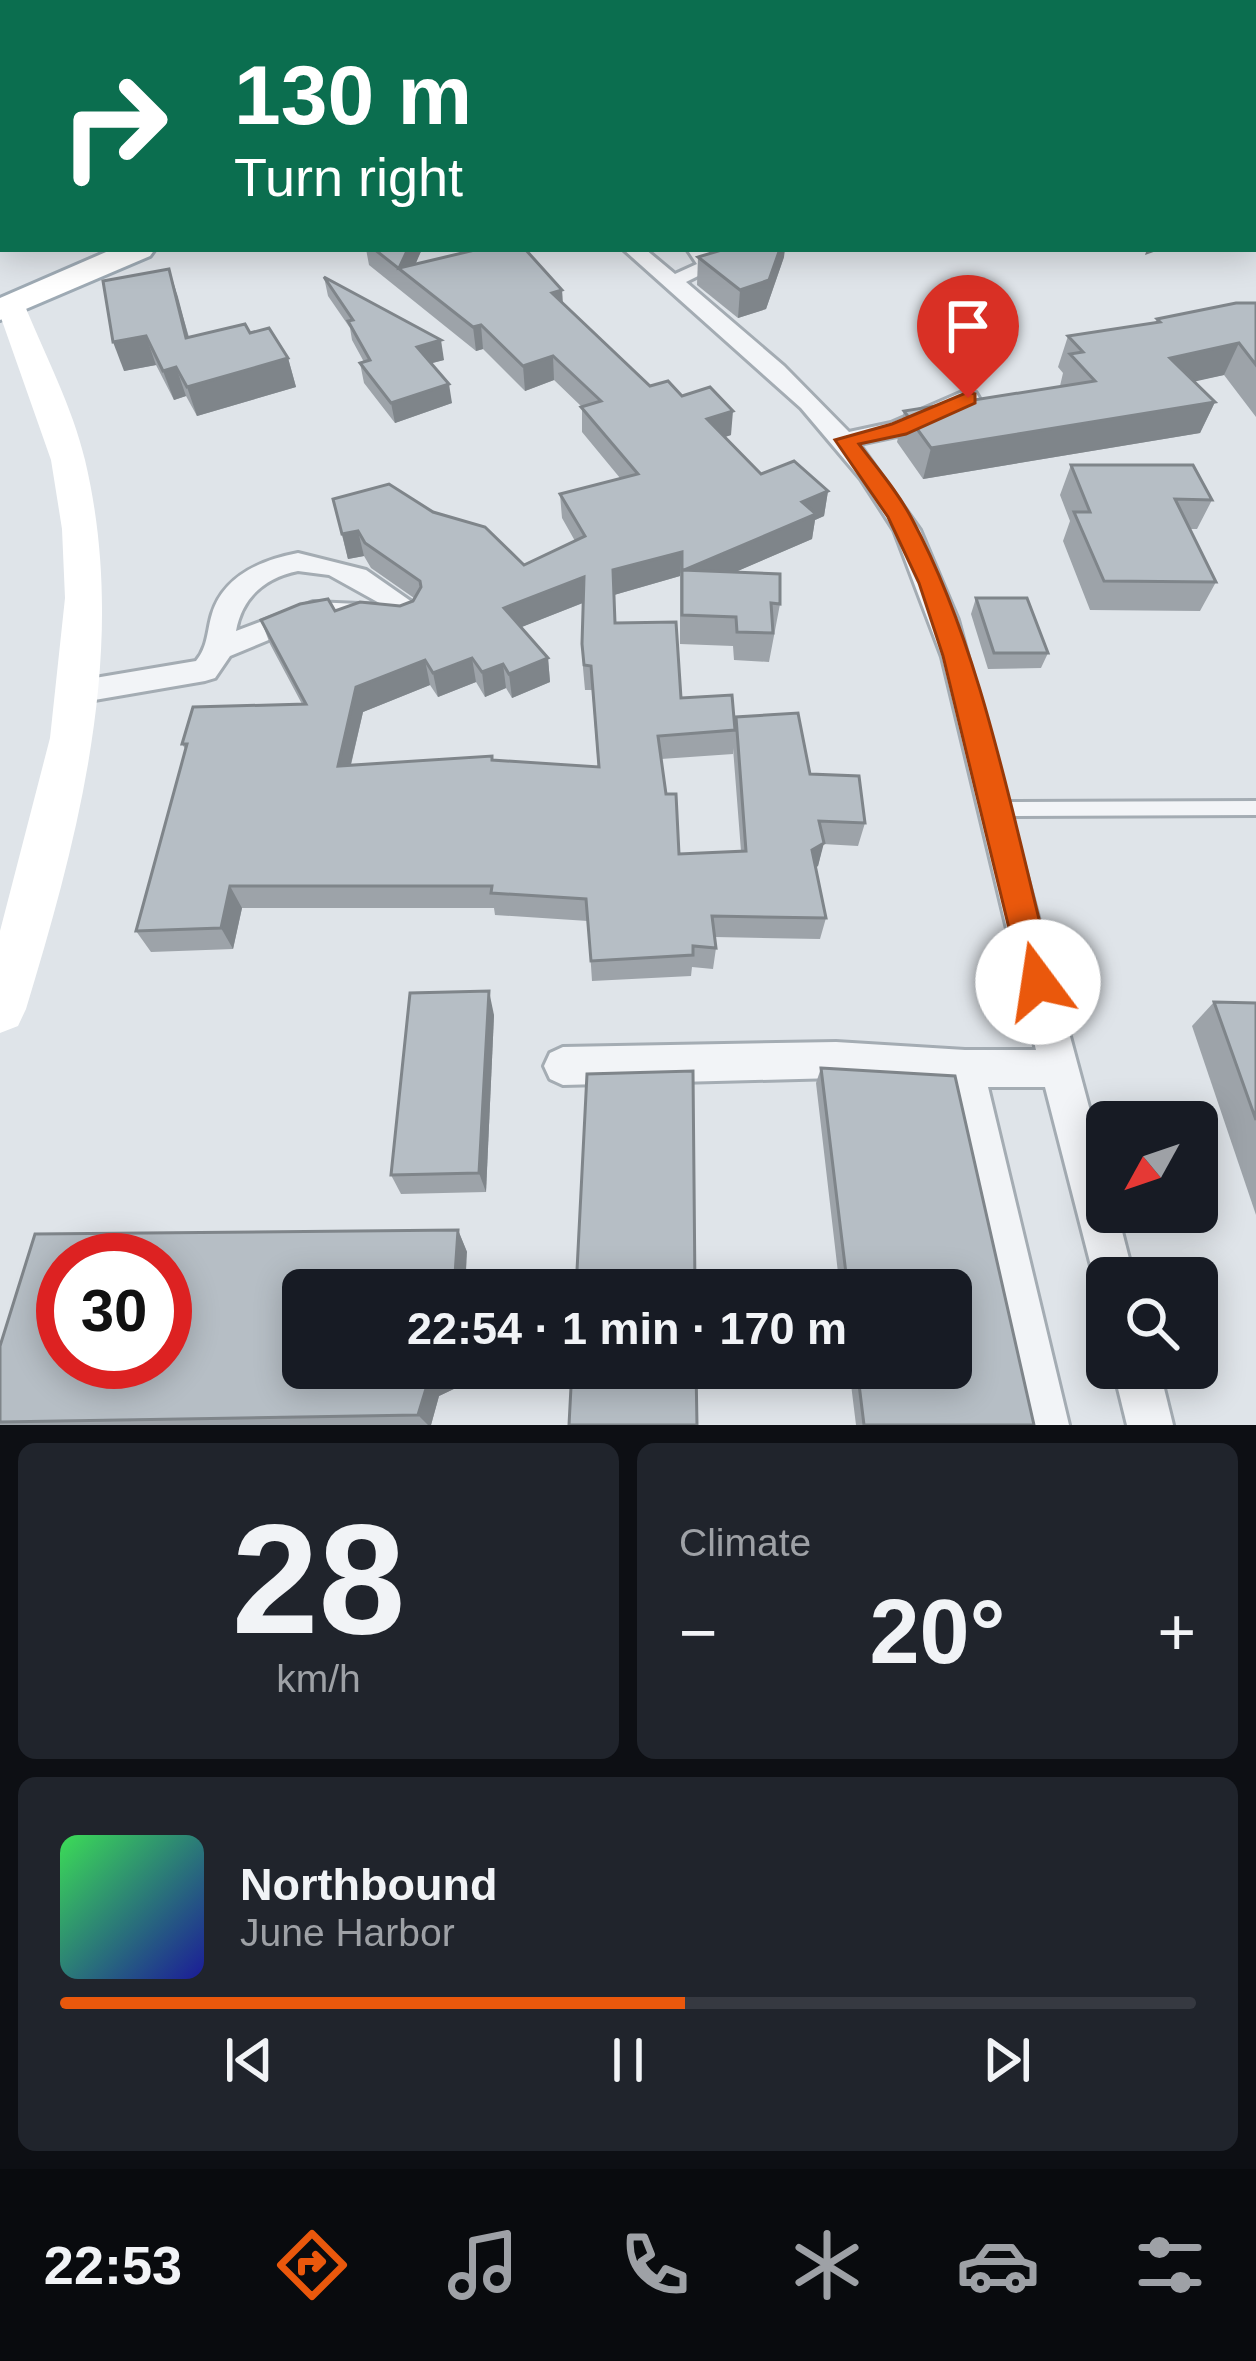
<!DOCTYPE html>
<html lang="en">
<head>
<meta charset="utf-8">
<style>
	:root { --surface:#171b24; --page:#20242c; --text:#f1f3f6; --muted:#9ea1a6; --line:#363941; --accent:#ea580c }
	body { margin:0; font-family:Helvetica,sans-serif; background:var(--page); color:var(--text); height:100vh; display:flex; flex-direction:column; font-size:45px; white-space:nowrap }
	* { box-sizing:border-box; margin:0 }
	p { font-size:39px; color:var(--muted) }
	.icon { flex:none; width:66px; height:66px; fill:none; stroke:currentColor; stroke-width:2; stroke-linecap:round; stroke-linejoin:round }
	.map { position:relative; height:1425px; overflow:hidden }
	.drawer { display:flex; flex-direction:column; gap:18px; padding:18px; background:#0d0f14; flex:1 }
	.drawer>* { flex:none }
	.banner { position:absolute; left:0px; top:0px; width:1257px; height:252px; box-shadow:0 6px 30px #0003; background:#0b6e4f; color:#fff; overflow:hidden }
	.needle { width:78px; rotate:230deg }
	.controls { position:absolute; left:1086px; top:1101px; display:grid; gap:24px }
	.controls a { display:grid; place-items:center; width:132px; height:132px; border-radius:18px; background:var(--surface); box-shadow:0 6px 30px #0003; font-size:60px }
	.speed { position:absolute; left:36px; top:1233px; display:flex; gap:24px; font-size:60px; font-weight:700; text-align:center }
	.speed>* { display:grid; place-content:center; width:156px; height:156px; border-radius:50%; background:var(--surface); box-shadow:0 6px 30px #0003; line-height:1 }
	.speed .limit { border:18px solid #d22; background:#fff; color:#111 }
	.pin { position:absolute; display:grid; place-items:center; width:102px; height:102px; color:#fff; margin:-123px -51px; border-radius:50% 50% 50% 0; rotate:-45deg; box-shadow:0 0 12px #0007 }
	.pin .icon { rotate:45deg }
	.me { position:absolute; width:132px; margin:-66px; rotate:346deg; stroke-linejoin:round; filter:drop-shadow(0 0 9px #0008) }
	.turn { display:flex; align-items:center; gap:42px; height:252px; padding:0 36px; font-size:54px }
	.turn .icon { width:156px; height:156px; stroke-width:2.5 }
	.turn b { display:block; font-size:84px; line-height:102px }
	.big { font-size:90px; font-weight:800; line-height:1.1 }
	.drawer .widget { flex:1; display:flex; flex-direction:column; justify-content:center; gap:18px; min-width:0; padding:0 42px; border-radius:18px; background:var(--page) }
	.drawer .dial { align-items:center; gap:0 }
	.dial b { font-size:156px; line-height:1 }
	.song { display:flex; align-items:center; gap:36px }
	.cover { width:144px; height:144px; border-radius:18px; background:linear-gradient(135deg,hsl(130 70% 55%),hsl(240 70% 35%)) }
	.played { height:12px; border-radius:6px; background:linear-gradient(90deg,var(--accent) 55%,var(--line) 55%) }
	.keys { display:flex; justify-content:space-around; direction:ltr }
	.heat { display:flex; justify-content:space-between; align-items:center; font-size:66px; direction:ltr }
	.drawer .tiles { flex:1; display:grid; gap:18px; grid-template-columns:1fr 1fr }
	.widget:last-child { grid-column:span 2 }
	.trip { position:absolute; left:282px; top:1269px; width:690px; height:120px; border-radius:18px; background:var(--surface); box-shadow:0 6px 30px #0003; font-weight:800; line-height:120px; text-align:center }
	.dock { display:flex; height:192px; justify-content:space-around; align-items:center; background:#090b0e; color:var(--muted) }
	.dock .icon { width:84px; height:84px }
	.dock .current { color:var(--accent) }
	.dock b { font-size:54px; color:var(--text) }
	.map>svg:first-child { display:block }
	.lines { fill:none; stroke-linecap:round; stroke-linejoin:round }
	.lane-casing { stroke:#a4acb3; stroke-width:6 }
	.street-casing { stroke:#a4acb3; stroke-width:6 }
	.primary-casing { stroke:#9eaab4; stroke-width:6 }
	.lane { fill:#f2f4f7; fill-rule:evenodd }
	.street { fill:#f2f4f7; fill-rule:evenodd }
	.secondary { fill:#fff; fill-rule:evenodd }
	.primary { fill:#fff; fill-rule:evenodd }
	.wall { fill:#9da3a9; fill-rule:evenodd }
	.shaded-wall { fill:#7f858a }
	.building { fill:#b6bec5; stroke:#7f858a; stroke-width:3; fill-rule:evenodd }
	.route { fill:#ea580c; stroke:#983908; stroke-width:3 }
</style>
</head>
<body>
<div class="map">
<svg width="1256" height="1425" viewBox="0 0 1256 1425">
	<rect width="100%" height="100%" fill="#dfe4e9"/>
	<g class="lines">
		<g class="lane-casing">
			<path id="lane" d="M1256,801V815L995,816L989,814L987,809L989,804L995,802Z"/>
		</g>
		<g class="street-casing">
			<g id="street">
				<path d="M1229,0H1251L1253,3H1231Z"/>
				<path d="M623,249H645L675,274L697,264L687,249H707L718,266L686,282L784,366L849,432L891,423L960,393H976L979,398L906,434L859,444L920,530L958,620L1107,1174V1212H1117L1134,1278H1107V1297L1098,1293L1045,1087H988L1069,1425H1023L950,1087L836,1078L563,1085L550,1079L544,1066L550,1053L563,1047L836,1042L965,1050H1036L942,657L894,530L861,479L801,408Z"/>
				<path d="M298,553L366,570L422,609L414,623L404,626L336,619L307,624L230,656L215,678L205,681L77,703L67,700L62,692L67,684L77,681L196,661C208,647 207,630 212,614C224,575 262,560 298,553ZM298,571L329,575L383,605L313,602L236,631C242,598 264,578 298,571Z"/>
				<path d="M1113,1368H1159L1173,1425H1127Z"/>
			</g>
		</g>
		<g class="primary-casing">
			<g id="primary">
				<rect x="1254" y="214" width="2" height="19"/>
				<path d="M113,249H155L150,256L0,320V298Z"/>
			</g>
		</g>
		<use href="#lane" class="lane"/>
		<use href="#street" class="street"/>
		<g class="secondary">
			<rect x="595" y="0" width="20" height="3"/>
			<path d="M11,297L25,306C46,357 72,406 85,460C129,646 80,831 26,1009L18,1026L0,1033V931L50,738L65,598L62,529L51,460L0,315V301Z"/>
		</g>
		<use href="#primary" class="primary"/>
	</g>
	<g class="wall">
		<path d="M885,0H978L975,3H885Z"/>
		<path d="M984,0H1156L1148,3L1115,1V3H994Z"/>
		<path d="M3,50V219H0V51Z"/>
		<path d="M366,249H422L415,264L562,290L563,304L650,386L682,396L731,435L725,437L761,474L828,491L824,516L815,520L812,539L735,572L780,604L769,662L734,660L733,646L680,644V576L614,595L615,623L681,698L735,724L810,774L865,823L858,846L823,844L818,866L816,867L826,918L820,939L715,937L716,948L713,969L692,967L691,976L592,981L588,921L495,915L494,908H242L233,949L151,952L136,931L186,750L182,744L302,704L270,644L261,620L400,606L413,601L414,598L371,568L364,556L348,559L333,499L433,512L524,565L575,541L562,518L560,494L620,478L582,432V407L554,380L525,391L483,349L476,351L369,265ZM583,603V668L585,690H592L598,767L493,761L351,765L363,712L430,685L438,697L476,682L485,697L506,688L512,698L550,682L548,658L521,627ZM733,748L741,851L679,854L666,794L661,759L733,754Z"/>
		<path d="M698,257H784L766,309L738,318L697,285Z"/>
		<path d="M169,269L189,337L250,333L288,358L296,387L197,416L186,396L174,400L156,365L124,371Z"/>
		<path d="M324,277L444,360L432,363L452,403L395,423L364,383L360,363L364,362L352,340L350,328L328,296Z"/>
		<path d="M1256,303V417L1224,375L1194,381L1215,402L1200,433L923,479L897,442L904,411L1060,386L1063,373L1058,367L1068,336L1155,323L1157,319Z"/>
		<path d="M1071,465L1212,500L1197,529H1189L1216,582L1200,611L1090,610L1063,541L1070,521L1060,495Z"/>
		<path d="M976,598L1048,653L1041,668L988,669L971,614Z"/>
		<path d="M1214,1002L1256,1003V1215L1192,1026Z"/>
		<path d="M494,1015L486,1192L401,1194L391,1175Z"/>
		<path d="M821,1068L1034,1425H856L849,1368H951V1290H840L816,1083Z"/>
		<path d="M458,1230L467,1252L303,1368H460L458,1387L439,1396L431,1425H0V1422Z"/>
	</g>
	<g class="shaded-wall">
		<path d="M1134,0H1156L1148,3H1133Z"/>
		<path d="M408,249H422L410,277L399,268Z"/>
		<path d="M780,249H785L784,257L766,309L738,318L740,290Z"/>
		<path d="M1147,249H1162L1145,255Z"/>
		<path d="M169,269L178,297L196,366L186,338Z"/>
		<path d="M562,290L563,314L552,293Z"/>
		<path d="M481,325L483,349L476,351L473,327Z"/>
		<path d="M146,336L156,365L124,371L113,342Z"/>
		<path d="M441,340L444,360L421,366L417,347Z"/>
		<path d="M1239,343L1224,375L1157,390L1170,358Z"/>
		<path d="M553,356L554,380L525,391L523,366Z"/>
		<path d="M288,358L296,387L197,416L187,387Z"/>
		<path d="M176,367L186,396L174,400L163,371Z"/>
		<path d="M449,384L452,403L395,423L391,403Z"/>
		<path d="M1215,402L1200,433L923,479L931,448Z"/>
		<path d="M733,411L731,435L706,443L707,419Z"/>
		<path d="M828,491L824,516L815,520L812,539L682,595V571L802,502Z"/>
		<path d="M358,531L364,556L348,559L342,534Z"/>
		<path d="M682,552L680,576L614,595L613,570Z"/>
		<path d="M584,577L585,602L507,633L504,608Z"/>
		<path d="M472,658L476,682L438,697L433,673Z"/>
		<path d="M548,658L550,682L512,698L509,674Z"/>
		<path d="M425,660L430,685L363,712L345,789L338,766L356,687Z"/>
		<path d="M503,664L506,688L485,697L482,672Z"/>
		<path d="M824,843L818,866L807,873L812,850Z"/>
		<path d="M230,886L242,908L233,949L221,928Z"/>
		<path d="M489,991L494,1015L486,1192L479,1173Z"/>
		<path d="M458,1230L467,1252L465,1290H454Z"/>
		<path d="M448,1368H460L458,1387L439,1396L431,1425H428L418,1415L428,1382Z"/>
	</g>
	<g class="building">
		<path d="M394,0H486L492,2L401,3Z"/>
		<path d="M890,0H945L942,3H909Z"/>
		<path d="M1039,0H1114L1115,2L1049,3Z"/>
		<path d="M3,50V200H0V51Z"/>
		<rect x="1254" y="90" width="2" height="40"/>
		<path d="M374,249H408L399,268L479,249H525L562,290L552,293L650,386L668,381L682,396L710,387L733,411L707,419L761,474L794,461L828,491L802,502L816,514L682,571V552L613,570L615,623L676,622L681,698L732,695L735,730L658,736L666,794H676L679,854L746,851L736,717L798,713L810,774L859,776L865,823L819,821L824,843L812,850L826,918L712,916L716,948L693,946V955L591,961L586,899L491,893L492,886H230L221,928L136,931L187,744H182L193,707L306,704L261,620L300,604L328,599L335,611L360,602L400,606L413,601L421,587L420,581L365,543L358,531L342,534L333,499L389,484L433,512L485,527L524,565L585,536L560,494L638,474L581,407L601,401L553,356L523,366L481,325L473,327ZM584,577L582,644L584,665L591,666L599,767L492,760V756L338,766L356,687L425,660L433,673L472,658L482,672L503,664L509,674L548,658L504,608Z"/>
		<path d="M725,249H780L769,280L740,290L698,257Z"/>
		<path d="M169,269L186,338L245,324L250,333L269,328L288,358L187,387L176,367L163,371L146,336L113,342L103,281Z"/>
		<path d="M324,277L441,340L417,347L449,384L391,403L360,363L370,360L348,321L353,320Z"/>
		<path d="M1236,303H1256V365L1239,343L1170,358L1215,402L931,448L904,411L1095,381L1070,354L1083,352L1068,336L1160,322L1157,319Z"/>
		<path d="M1071,465H1193L1212,500L1175,499L1216,582L1104,581L1074,512H1090Z"/>
		<path d="M682,570L780,574V604L771,603L773,633L737,632L736,617L682,615Z"/>
		<path d="M976,598H1027L1048,653H994Z"/>
		<path d="M489,991L479,1173L391,1175L410,993Z"/>
		<path d="M1214,1002L1256,1003V1120Z"/>
		<path d="M821,1068L955,1076L1034,1425H864L857,1368H951V1290H848Z"/>
		<path d="M693,1071L695,1290H576L587,1074Z"/>
		<path d="M458,1230L454,1290H303V1368H448V1372L428,1382L418,1415L0,1422V1346L35,1234ZM63,1260H165V1362H63Z"/>
		<path d="M572,1368H696L697,1425H569Z"/>
	</g>
	<path class="route" d="M968,392L975,394V403L906,434L859,444C877,468 898,492 912,519C985,655 1015,832 1055,982L1050,992L1038,997L1027,992L1022,982L943,656L919,583L888,517L835,440L892,424Z"/>
</svg>
<div class="controls">
<a><svg class="needle" viewBox="-14 -14 28 28"><path d="M0-13l5 13h-10z" fill="#e53935"/><path d="M0 13l5-13h-10z" fill="#9ea1a6"/></svg></a>
<a><svg class="icon" aria-label="search" viewBox="0 0 24 24"><circle cx="10" cy="10" r="6"/><path d="M15 15l6 6"/></svg></a>
</div>
<div class="speed"><div class="limit">30</div></div>
<div class="pin" style="left:968px;top:398px;background:#d93025"><svg class="icon" aria-label="arrive" viewBox="0 0 24 24"><path d="M6 21V4h12l-3 4 3 4H6"/></svg></div>
<svg class="me" style="left:1038px;top:982px" viewBox="-20 -20 40 40"><circle r="19" fill="#fff"/><path d="M0-13L10 11 0 6-10 11z" fill="#ea580c"/></svg>
<div class="trip">22:54 · 1 min · 170 m</div>
<div class="banner">
<div class="turn"><svg class="icon" aria-label="right" viewBox="0 0 24 24"><path d="M7 20v-9h11M14 6l5 5-5 5"/></svg><div><b>130 m</b>Turn right</div></div>
</div>
</div>
<section class="drawer">
<div class="tiles">
<div class="widget dial"><b>28</b><p>km/h</p></div>
<div class="widget"><p>Climate</p>
<div class="heat"><a>−</a><b class="big">20°</b><a>+</a></div>
</div>
<div class="widget">
<div class="song"><i class="cover"></i><div><b>Northbound</b><p>June Harbor</p></div></div>
<div class="played"></div>
<div class="keys"><svg class="icon" aria-label="previous" viewBox="0 0 24 24"><path d="M18 5L8 12l10 7zM5 5v14"/></svg><svg class="icon" aria-label="pause" viewBox="0 0 24 24"><path d="M8 5v14M16 5v14"/></svg><svg class="icon" aria-label="next" viewBox="0 0 24 24"><path d="M6 5l10 7-10 7zM19 5v14"/></svg></div>
</div>
</div>
</section>
<nav class="dock">
<b>22:53</b>
<svg class="icon current" aria-label="directions" viewBox="0 0 24 24"><path d="M12 3l9 9-9 9-9-9zM9 14v-3h6M13 9l2 2-2 2"/></svg>
<svg class="icon" aria-label="music" viewBox="0 0 24 24"><path d="M9 18V5l10-2v13"/><circle cx="6" cy="18" r="3"/><circle cx="16" cy="16" r="3"/></svg>
<svg class="icon" aria-label="phone" viewBox="0 0 24 24"><path d="M5 4h4l2 5-3 2q2 4 5 5l2-3 5 2v4C11 20 4 13 5 4z"/></svg>
<svg class="icon" aria-label="climate" viewBox="0 0 24 24"><path d="M12 3v18M4 7l16 10M4 17L20 7"/></svg>
<svg class="icon" aria-label="car" viewBox="0 0 24 24"><path d="M5 17H2v-5l4-1 3-4h7l3 4 3 1v5h-3M9 17h6M6 11h13"/><circle cx="7" cy="17" r="2"/><circle cx="17" cy="17" r="2"/></svg>
<svg class="icon" aria-label="filters" viewBox="0 0 24 24"><path d="M4 7h16M4 17h16"/><circle cx="9" cy="7" r="2"/><circle cx="15" cy="17" r="2"/></svg>
</nav>
</body>
</html>
